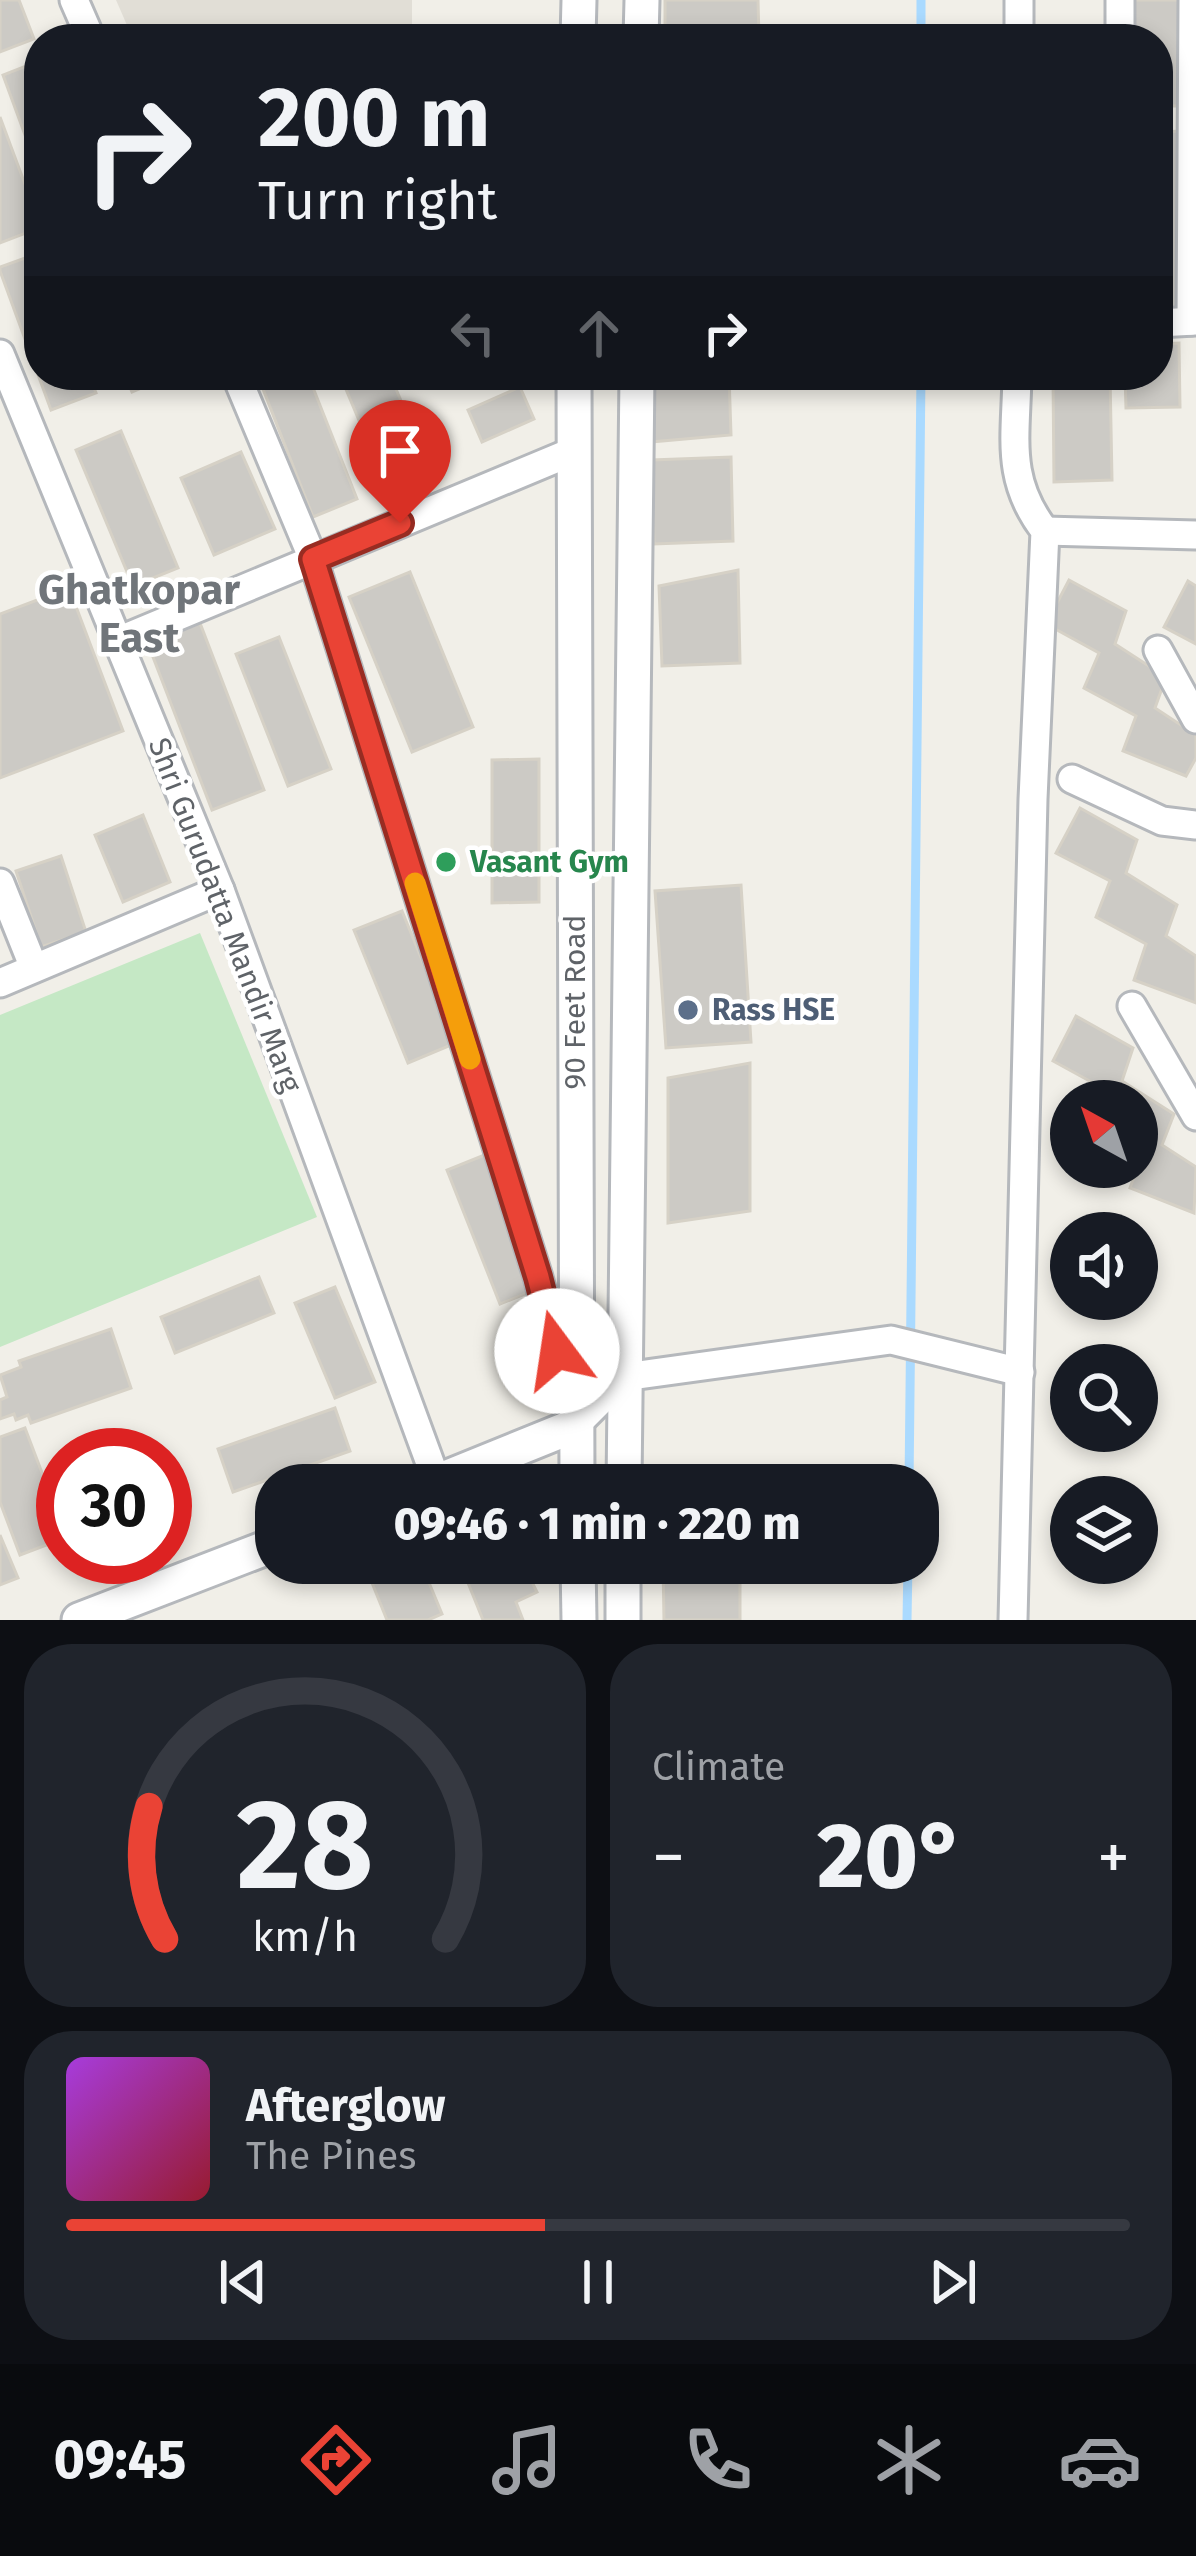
<!DOCTYPE html>
<html lang="en">
<head>
<meta charset="utf-8">
<style>
	:root { --surface:#171b24; --page:#20242c; --text:#f1f3f6; --muted:#9ea1a6; --line:#363941; --accent:#ea4335 }
	body { margin:0; font-family:"Fira Sans",sans-serif; background:var(--page); color:var(--text); height:100vh; display:flex; flex-direction:column; font-size:45px; white-space:nowrap }
	* { box-sizing:border-box; margin:0 }
	p { font-size:39px; color:var(--muted) }
	.icon { flex:none; width:66px; height:66px; fill:none; stroke:currentColor; stroke-width:2; stroke-linecap:round; stroke-linejoin:round }
	.map { position:relative; height:1620px; overflow:hidden }
	.drawer { display:flex; flex-direction:column; gap:24px; padding:24px; background:#0d0f14; flex:1 }
	.drawer>* { flex:none }
	.banner { position:absolute; left:24px; top:24px; width:1149px; height:366px; border-radius:48px; box-shadow:0 6px 18px #0003; background:#171b24; color:var(--text); overflow:hidden }
	.needle { width:78px; rotate:320deg }
	.tools { position:absolute; left:1050px; top:1080px; display:grid; gap:24px }
	.tools a { display:grid; place-items:center; width:108px; height:108px; border-radius:50%; background:var(--surface); box-shadow:0 6px 18px #0003; font-size:60px }
	.speed { position:absolute; left:36px; top:1428px; display:flex; gap:24px; font-size:60px; font-weight:700; text-align:center }
	.speed>* { display:grid; place-content:center; width:156px; height:156px; border-radius:50%; background:var(--surface); box-shadow:0 6px 18px #0003; line-height:1 }
	.speed .limit { border:18px solid #d22; background:#fff; color:#111 }
	.pin { position:absolute; display:grid; place-items:center; width:102px; height:102px; color:#fff; margin:-123px -51px; border-radius:50% 50% 50% 0; rotate:-45deg; box-shadow:0 0 12px #0007 }
	.pin .icon { rotate:45deg }
	.me { position:absolute; width:132px; margin:-66px; rotate:346deg; stroke-linejoin:round; filter:drop-shadow(0 0 9px #0008) }
	.turn { display:flex; align-items:center; gap:42px; height:252px; padding:0 36px; font-size:54px }
	.turn .icon { width:156px; height:156px; stroke-width:2.5 }
	.turn b { display:block; font-size:84px; line-height:102px }
	.lanes { display:flex; align-items:center; height:114px; padding:0 36px; background:#0003; justify-content:center; gap:60px; direction:ltr }
	.lanes .off { opacity:.35 }
	.big { font-size:90px; font-weight:800; line-height:1.1 }
	.drawer .widget { flex:1; display:flex; flex-direction:column; justify-content:center; gap:18px; min-width:0; padding:0 42px; border-radius:48px; background:var(--page) }
	.drawer .dial { align-items:center; gap:0 }
	.dial svg { height:312px; overflow:visible; fill:none; stroke:var(--line); stroke-width:7; stroke-linecap:round; text-anchor:middle }
	.dial text { fill:var(--text); stroke:none }
	.song { display:flex; align-items:center; gap:36px }
	.cover { width:144px; height:144px; border-radius:18px; background:linear-gradient(135deg,hsl(280 70% 55%),hsl(350 70% 35%)) }
	.played { height:12px; border-radius:6px; background:linear-gradient(90deg,var(--accent) 45%,var(--line) 45%) }
	.keys { display:flex; justify-content:space-around; direction:ltr }
	.heat { display:flex; justify-content:space-between; align-items:center; font-size:66px; direction:ltr }
	.drawer .tiles { flex:1; display:grid; gap:24px; grid-template-columns:1fr 1fr }
	.widget:last-child { grid-column:span 2 }
	.trip { position:absolute; left:255px; top:1464px; width:684px; height:120px; border-radius:48px; background:var(--surface); box-shadow:0 6px 18px #0003; font-weight:800; line-height:120px; text-align:center }
	.menu { display:flex; height:192px; justify-content:space-around; align-items:center; background:#090b0e; color:var(--muted) }
	.menu .icon { width:84px; height:84px }
	.menu .selected { color:var(--accent) }
	.menu b { font-size:54px; color:var(--text) }
	.map>svg:first-child { display:block }
	.education { fill:#e1ded6 }
	.green { fill:#c5e8c5 }
	.lines { fill:none; stroke-linecap:round; stroke-linejoin:round }
	.stream { stroke:#aadaff; stroke-width:9 }
	.building { fill:#cccac5; stroke:#d6d1c6; stroke-width:3 }
	.minor-casing { stroke:#b5b8bc; stroke-width:33 }
	.tertiary-casing { stroke:#b5b8bc; stroke-width:39 }
	.minor { stroke:#fff; stroke-width:27 }
	.tertiary { stroke:#fff; stroke-width:33 }
	.route-casing { stroke:#982c22; stroke-width:30 }
	.route { stroke:#ea4335; stroke-width:21 }
	.slow { stroke:#f59e0b; stroke-width:21 }
	.leisure-dot { fill:#2e9e5b; stroke:#fff; stroke-width:4.5 }
	.service-dot { fill:#5c6f8a; stroke:#fff; stroke-width:4.5 }
	.labels { text-anchor:middle; stroke-width:9; stroke-linejoin:round; paint-order:stroke }
	.leisure-label { font-size:30px; font-weight:bold; fill:#27864d; stroke:#fff; text-anchor:start }
	.street-label { font-size:30px; fill:#5f6368; stroke:#fff }
	.service-label { font-size:30px; font-weight:bold; fill:#4e5e75; stroke:#fff; text-anchor:start }
	.district-label { font-size:42px; font-weight:bold; fill:#70757a; stroke:#fff }
</style>
</head>
<body>
<div class="map">
<svg width="1196" height="1620" viewBox="0 0 1196 1620">
	<rect width="100%" height="100%" fill="#f1efe8"/>
	<path class="education" d="M116,0H412V39H133Z"/>
	<path class="green" d="M200,933L317,1217L0,1347V1015Z"/>
	<g class="lines">
		<g class="stream">
			<path d="M921,0V39"/>
			<path d="M909,1485L921,375"/>
			<path d="M907,1620L908,1563"/>
		</g>
	</g>
	<g class="building">
		<path d="M0,0H19L34,39L0,52Z"/>
		<path d="M665,0H758L759,39H665Z"/>
		<path d="M1129,0H1183V106H1158V39H1129Z"/>
		<path d="M39,61V173L3,75Z"/>
		<path d="M0,117L39,222V228L0,243Z"/>
		<path d="M1183,131L1184,308H1158V132Z"/>
		<path d="M39,253V375H89L96,393L51,410L0,271V267Z"/>
		<path d="M1179,343L1180,407L1126,408L1125,375H1158V344Z"/>
		<path d="M125,375H168L169,376L132,392Z"/>
		<path d="M297,375H308L357,499L313,517L263,389Z"/>
		<path d="M340,375H390L427,462L384,480Z"/>
		<path d="M650,375H729L731,435L650,442Z"/>
		<path d="M1053,375H1110L1112,480L1054,482Z"/>
		<path d="M520,387L534,419L482,442L468,410Z"/>
		<path d="M121,431L178,568L133,586L76,450Z"/>
		<path d="M241,452L275,529L214,555L181,478Z"/>
		<path d="M731,457L733,541L654,544L652,460Z"/>
		<path d="M738,570L740,663L662,666L659,586Z"/>
		<path d="M410,572L473,727L412,752L349,597Z"/>
		<path d="M1069,580L1126,611L1115,644L1166,677L1155,708L1196,735V758L1186,776L1123,751L1136,716L1084,688L1099,653L1046,624Z"/>
		<path d="M1188,581L1196,586V644L1164,627Z"/>
		<path d="M69,588L123,731L0,778V614Z"/>
		<path d="M200,623L264,790L212,810L148,644Z"/>
		<path d="M279,637L331,769L288,786L236,654Z"/>
		<path d="M539,759V902L492,903V760Z"/>
		<path d="M1080,808L1137,840L1126,873L1177,905L1166,936L1196,956V1003L1134,980L1146,944L1096,917L1110,881L1056,853Z"/>
		<path d="M143,815L170,882L123,902L95,835Z"/>
		<path d="M61,856L86,932L41,947L16,871Z"/>
		<path d="M741,885L751,1042L666,1048L655,891Z"/>
		<path d="M402,911L456,1043L408,1063L354,930Z"/>
		<path d="M1076,1016L1133,1048L1122,1081L1174,1114L1162,1145L1196,1167L1194,1213L1130,1188L1143,1153L1137,1150V1101H1102L1106,1090L1053,1061Z"/>
		<path d="M750,1063V1211L668,1223V1078Z"/>
		<path d="M487,1154L540,1288L500,1304L447,1170Z"/>
		<path d="M259,1277L274,1313L175,1353L161,1317Z"/>
		<path d="M335,1287L375,1382L335,1398L295,1303Z"/>
		<path d="M111,1329L131,1388L31,1423L28,1415L16,1420L14,1414L0,1419V1400L7,1397L0,1375L21,1367L19,1361Z"/>
		<path d="M335,1408L350,1451L233,1492L218,1449Z"/>
		<path d="M25,1428L52,1499L63,1495V1542L62,1539L20,1555L0,1502V1437Z"/>
		<path d="M165,1463L183,1513L165,1520Z"/>
		<path d="M0,1535L18,1578L0,1585Z"/>
		<path d="M364,1563H448L425,1573L442,1614L428,1620H387Z"/>
		<path d="M460,1563H532L525,1568L537,1592L516,1602L523,1620H483Z"/>
		<path d="M663,1563H740V1620H664Z"/>
	</g>
	<g class="lines">
		<g class="minor-casing">
			<g id="minor">
				<path d="M74,0L91,39"/>
				<path d="M1019,39V0"/>
				<path d="M1120,39V0"/>
				<path d="M1191,321L1193,0"/>
				<path d="M1158,323L1196,321"/>
				<path d="M0,354L220,890L437,1482"/>
				<path d="M236,375L313,559L538,1277L569,1398"/>
				<path d="M1045,531L1196,535"/>
				<path d="M118,641L574,451"/>
				<path d="M1158,650L1196,719"/>
				<path d="M1072,779L1162,821L1196,825"/>
				<path d="M0,883L34,968"/>
				<path d="M0,983L220,890"/>
				<path d="M1132,1006L1196,1116"/>
				<path d="M576,1425L624,1377L891,1340L1020,1372"/>
				<path d="M1013,1620L1033,799L1045,531C1005,479 1016,438 1017,375"/>
			</g>
		</g>
		<g class="tertiary-casing">
			<g id="tertiary">
				<path d="M578,39L579,0"/>
				<path d="M641,39L642,0"/>
				<path d="M574,375L577,1485"/>
				<path d="M428,1485L576,1425"/>
				<path d="M624,1485L637,375"/>
				<path d="M578,1563L579,1620"/>
				<path d="M79,1620L276,1544"/>
				<path d="M623,1620V1563"/>
			</g>
		</g>
		<use href="#minor" class="minor"/>
		<use href="#tertiary" class="tertiary"/>
	</g>
	<g class="lines">
		<g class="route-casing">
			<path id="route" d="M400,523L313,559L538,1277L557,1351"/>
		</g>
		<use href="#route" class="route"/>
		<path class="slow" d="M415,883L470,1059"/>
	</g>
	<circle class="leisure-dot" cx="446" cy="862" r="12"/>
	<circle class="service-dot" cx="688" cy="1010" r="12"/>
	<g class="labels">
		<g class="leisure-label">
			<text x="470" y="872">Vasant Gym</text>
		</g>
		<g class="street-label">
			<text transform="translate(225 915) rotate(69)" y="10">Shri Gurudatta Mandir Marg</text>
			<text transform="translate(575 1002) rotate(-90)" y="10">90 Feet Road</text>
		</g>
		<g class="service-label">
			<text x="712" y="1020">Rass HSE</text>
		</g>
		<g class="district-label">
			<text x="139" y="604">Ghatkopar<tspan x="139" dy="48">East</tspan></text>
		</g>
	</g>
</svg>
<div class="tools">
<a><svg class="needle" viewBox="-14 -14 28 28"><path d="M0-13l5 13h-10z" fill="#e53935"/><path d="M0 13l5-13h-10z" fill="#9ea1a6"/></svg></a>
<a><svg class="icon" aria-label="sound" viewBox="0 0 24 24"><path d="M4 9h4l5-4v14l-5-4H4zM17 9q2 3 0 6"/></svg></a>
<a><svg class="icon" aria-label="search" viewBox="0 0 24 24"><circle cx="10" cy="10" r="6"/><path d="M15 15l6 6"/></svg></a>
<a><svg class="icon" aria-label="layers" viewBox="0 0 24 24"><path d="M12 4l9 5-9 5-9-5zM3 14l9 5 9-5"/></svg></a>
</div>
<div class="speed"><div class="limit">30</div></div>
<div class="pin" style="left:400px;top:523px;background:#d93025"><svg class="icon" aria-label="arrive" viewBox="0 0 24 24"><path d="M6 21V4h12l-3 4 3 4H6"/></svg></div>
<svg class="me" style="left:557px;top:1351px" viewBox="-20 -20 40 40"><circle r="19" fill="#fff"/><path d="M0-13L10 11 0 6-10 11z" fill="#ea4335"/></svg>
<div class="trip">09:46 · 1 min · 220 m</div>
<div class="banner">
<div class="turn"><svg class="icon" aria-label="right" viewBox="0 0 24 24"><path d="M7 20v-9h11M14 6l5 5-5 5"/></svg><div><b>200 m</b>Turn right</div></div>
<div class="lanes"><svg class="icon off" aria-label="left" viewBox="0 0 24 24"><path d="M17 20v-9H6M10 6l-5 5 5 5"/></svg><svg class="icon off" aria-label="ahead" viewBox="0 0 24 24"><path d="M12 20V5M6 11l6-6 6 6"/></svg><svg class="icon" aria-label="right" viewBox="0 0 24 24"><path d="M7 20v-9h11M14 6l5 5-5 5"/></svg></div>
</div>
</div>
<section class="drawer">
<div class="tiles">
<div class="widget dial"><svg viewBox="0 0 100 80">
<path d="M14 69A42 42 0 1 1 86 69"/>
<path d="M14 69A42 42 0 0 1 10 35" stroke="#ea4335"/>
<text x="50" y="56" font-size="32" font-weight="700">28</text>
<text x="50" y="72" font-size="11">km/h</text>
</svg></div>
<div class="widget"><p>Climate</p>
<div class="heat"><a>−</a><b class="big">20°</b><a>+</a></div>
</div>
<div class="widget">
<div class="song"><i class="cover"></i><div><b>Afterglow</b><p>The Pines</p></div></div>
<div class="played"></div>
<div class="keys"><svg class="icon" aria-label="previous" viewBox="0 0 24 24"><path d="M18 5L8 12l10 7zM5 5v14"/></svg><svg class="icon" aria-label="pause" viewBox="0 0 24 24"><path d="M8 5v14M16 5v14"/></svg><svg class="icon" aria-label="next" viewBox="0 0 24 24"><path d="M6 5l10 7-10 7zM19 5v14"/></svg></div>
</div>
</div>
</section>
<nav class="menu">
<b>09:45</b>
<svg class="icon selected" aria-label="directions" viewBox="0 0 24 24"><path d="M12 3l9 9-9 9-9-9zM9 14v-3h6M13 9l2 2-2 2"/></svg>
<svg class="icon" aria-label="music" viewBox="0 0 24 24"><path d="M9 18V5l10-2v13"/><circle cx="6" cy="18" r="3"/><circle cx="16" cy="16" r="3"/></svg>
<svg class="icon" aria-label="phone" viewBox="0 0 24 24"><path d="M5 4h4l2 5-3 2q2 4 5 5l2-3 5 2v4C11 20 4 13 5 4z"/></svg>
<svg class="icon" aria-label="climate" viewBox="0 0 24 24"><path d="M12 3v18M4 7l16 10M4 17L20 7"/></svg>
<svg class="icon" aria-label="car" viewBox="0 0 24 24"><path d="M5 17H2v-5l4-1 3-4h7l3 4 3 1v5h-3M9 17h6M6 11h13"/><circle cx="7" cy="17" r="2"/><circle cx="17" cy="17" r="2"/></svg>
</nav>
</body>
</html>
